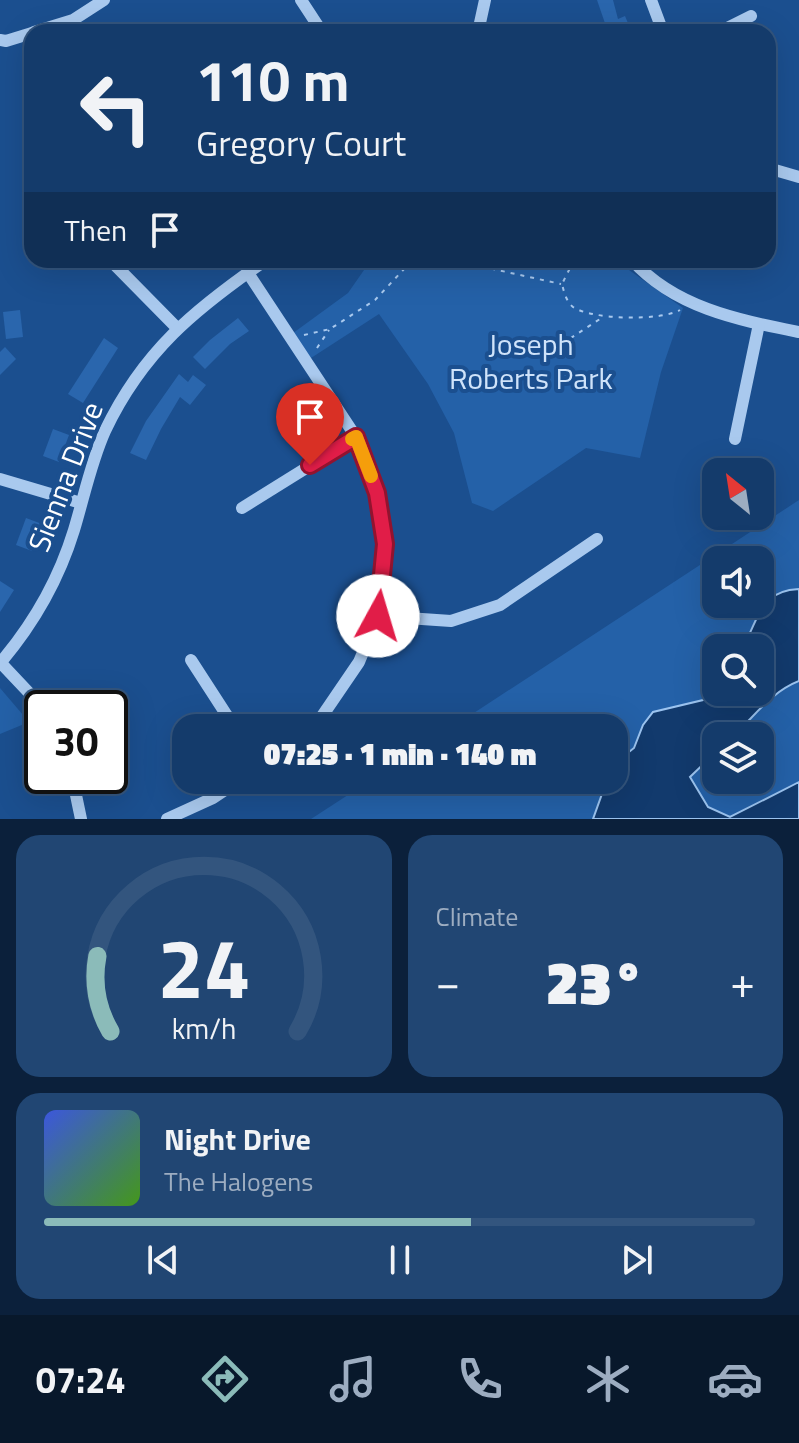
<!DOCTYPE html>
<html lang="en">
<head>
<meta charset="utf-8">
<style>
	:root { --surface:#143b6b; --page:#214673; --text:#f1f3f6; --muted:#9dadc1; --line:#33557e; --accent:#8bbbb9 }
	body { margin:0; font-family:"Titillium Web",sans-serif; background:var(--page); color:var(--text); height:100vh; display:flex; flex-direction:column; font-size:30px; white-space:nowrap }
	* { box-sizing:border-box; margin:0 }
	p { font-size:26px; color:var(--muted) }
	.icon { flex:none; width:44px; height:44px; fill:none; stroke:currentColor; stroke-width:2; stroke-linecap:round; stroke-linejoin:round }
	.map { position:relative; height:819px; overflow:hidden }
	.side { display:flex; flex-direction:column; gap:16px; padding:16px; background:#0b203b; flex:1 }
	.side>* { flex:none }
	.hud { position:absolute; left:24px; top:24px; width:752px; height:244px; border-radius:24px; box-shadow:0 8px 32px #0002,0 0 0 2px var(--line); background:#143b6b; color:var(--text); overflow:hidden }
	.needle { width:52px; rotate:330deg }
	.controls { position:absolute; left:702px; top:458px; display:grid; gap:16px }
	.controls a { display:grid; place-items:center; width:72px; height:72px; border-radius:16px; background:var(--surface); box-shadow:0 8px 32px #0002,0 0 0 2px var(--line); font-size:40px }
	.speed { position:absolute; left:24px; top:690px; display:flex; gap:16px; font-size:40px; font-weight:700; text-align:center }
	.speed>* { display:grid; place-content:center; width:104px; height:104px; border-radius:50%; background:var(--surface); box-shadow:0 8px 32px #0002,0 0 0 2px var(--line); line-height:1 }
	.speed .limit { border:4px solid #111; border-radius:12px; background:#fff; color:#111 }
	.pin { position:absolute; display:grid; place-items:center; width:68px; height:68px; color:#fff; margin:-82px -34px; border-radius:50% 50% 50% 0; rotate:-45deg; box-shadow:0 0 8px #0007 }
	.pin .icon { rotate:45deg }
	.me { position:absolute; width:88px; margin:-44px; rotate:6deg; stroke-linejoin:round; filter:drop-shadow(0 0 6px #0008) }
	.turn { display:flex; align-items:center; gap:28px; height:168px; padding:0 40px; font-size:36px }
	.turn .icon { width:104px; height:104px; stroke-width:2.5 }
	.turn b { display:block; font-size:56px; line-height:68px }
	.then { display:flex; align-items:center; height:76px; padding:0 40px; background:#0003; gap:16px; font-size:30px }
	.big { font-size:60px; font-weight:800; line-height:1.1 }
	.side .card { flex:1; display:flex; flex-direction:column; justify-content:center; gap:12px; min-width:0; padding:0 28px; border-radius:24px; background:var(--page) }
	.side .dial { align-items:center; gap:0 }
	.dial svg { height:208px; overflow:visible; fill:none; stroke:var(--line); stroke-width:7; stroke-linecap:round; text-anchor:middle }
	.dial text { fill:var(--text); stroke:none }
	.song { display:flex; align-items:center; gap:24px }
	.cover { width:96px; height:96px; border-radius:12px; background:linear-gradient(135deg,hsl(230 70% 55%),hsl(100 70% 35%)) }
	.played { height:8px; border-radius:4px; background:linear-gradient(90deg,var(--accent) 60%,var(--line) 60%) }
	.keys { display:flex; justify-content:space-around; direction:ltr }
	.heat { display:flex; justify-content:space-between; align-items:center; font-size:44px; direction:ltr }
	.side .tiles { flex:1; display:grid; gap:16px; grid-template-columns:1fr 1fr }
	.card:last-child { grid-column:span 2 }
	.trip { position:absolute; left:172px; top:714px; width:456px; height:80px; border-radius:24px; background:var(--surface); box-shadow:0 8px 32px #0002,0 0 0 2px var(--line); font-weight:800; line-height:80px; text-align:center }
	.dock { display:flex; height:128px; justify-content:space-around; align-items:center; background:#08182b; color:var(--muted) }
	.dock .icon { width:56px; height:56px }
	.dock .on { color:var(--accent) }
	.dock b { font-size:36px; color:var(--text) }
	.map>svg:first-child { display:block }
	.green { fill:#2461a8; fill-rule:evenodd }
	.water { fill:#123a6d; stroke:#9cc4f0; stroke-width:2 }
	.building { fill:#2a66ad }
	.lines { fill:none; stroke-linecap:round; stroke-linejoin:round }
	.path { stroke:#a9c9ee; stroke-width:2; stroke-dasharray:4 6; stroke-linecap:butt }
	.minor { stroke:#a9c9ee; stroke-width:12 }
	.route-casing { stroke:#92132f; stroke-width:20 }
	.route { stroke:#e11d48; stroke-width:14 }
	.slow { stroke:#f59e0b; stroke-width:14 }
	.labels { text-anchor:middle; stroke-width:8; stroke-linejoin:round; paint-order:stroke }
	.park-label { font-size:30px; fill:#cfe3fa; stroke:#1b4f8f }
	.street-label { font-size:30px; fill:#fff; stroke:#1b4f8f }
</style>
</head>
<body>
<div class="map">
<svg width="799" height="819" viewBox="0 0 799 819">
	<rect width="100%" height="100%" fill="#1b4f8f"/>
	<g class="green">
		<path d="M371,260H622L629,270L683,308L661,372L640,458L586,448L493,511L472,503L454,433L428,384L379,314L311,358L289,336L348,293Z"/>
		<path d="M799,500V819H311L371,780H614V728H451ZM716,560H760V604H716ZM716,648H760V692H716ZM716,736H760V780H716Z"/>
		<path d="M0,688L29,722L0,734Z"/>
	</g>
	<path class="water" d="M799,589V681C771,692 755,716 733,736H716V752L690,777L708,807L730,817L799,782V819H593L607,780H614V764L634,748L643,725L653,712L703,700L716,683V692H760V648H742C760,619 758,591 799,589Z"/>
	<g class="building">
		<path d="M597,0H613L618,19L625,16L630,28L619,32H608Z"/>
		<path d="M20,310L23,337L6,339L3,312Z"/>
		<path d="M238,318L249,331L230,344L205,369L193,357L210,340Z"/>
		<path d="M104,338L118,348L83,403L68,394Z"/>
		<path d="M5,347L16,359L0,375V352Z"/>
		<path d="M179,374L188,382L193,375L206,385L190,405L180,397L161,429L146,460L130,453L146,421Z"/>
		<path d="M53,429L69,435L59,462L43,456Z"/>
		<path d="M26,518L42,524L32,551L16,545Z"/>
		<path d="M0,581L14,590L0,612Z"/>
	</g>
	<g class="lines">
		<g class="path">
			<path d="M452,260L561,284"/>
			<path d="M574,260L562,284C564,292 566,301 573,307C592,320 661,321 680,310"/>
			<path d="M304,335L330,329L375,300L405,268L422,260"/>
			<path d="M317,348L329,330"/>
			<path d="M554,349L603,317"/>
		</g>
		<g class="minor">
			<path d="M301,0L322,32"/>
			<path d="M651,0L663,32"/>
			<path d="M34,32L73,20L104,0"/>
			<path d="M478,32L485,0"/>
			<path d="M719,32L751,16"/>
			<path d="M0,40L6,41L32,33"/>
			<path d="M768,168L799,177"/>
			<path d="M110,260L177,328"/>
			<path d="M632,260C675,308 739,320 799,332"/>
			<path d="M248,273L356,437L377,493L385,544L378,616L359,662L314,728"/>
			<path d="M735,439L759,324"/>
			<path d="M0,479L81,503"/>
			<path d="M242,508L356,437"/>
			<path d="M378,616L451,621L500,605L597,539"/>
			<path d="M191,660L235,728"/>
			<path d="M0,662L32,696L42,711"/>
			<path d="M1,662C34,623 59,579 74,530C84,497 91,462 105,431C143,351 195,309 266,260"/>
			<path d="M72,776L81,819"/>
			<path d="M167,819L213,798L240,780"/>
		</g>
	</g>
	<g class="lines">
		<g class="route-casing">
			<path id="route" d="M310,465L356,437L377,493L385,544L378,616"/>
		</g>
		<use href="#route" class="route"/>
		<path class="slow" d="M352,439L356,437L371,476"/>
	</g>
	<g class="labels">
		<g class="park-label">
			<text x="531" y="355">Joseph<tspan x="531" dy="34">Roberts Park</tspan></text>
		</g>
		<g class="street-label">
			<text transform="translate(66 477) rotate(-69)" y="10">Sienna Drive</text>
		</g>
	</g>
</svg>
<div class="controls">
<a><svg class="needle" viewBox="-14 -14 28 28"><path d="M0-13l5 13h-10z" fill="#e53935"/><path d="M0 13l5-13h-10z" fill="#9dadc1"/></svg></a>
<a><svg class="icon" aria-label="sound" viewBox="0 0 24 24"><path d="M4 9h4l5-4v14l-5-4H4zM17 9q2 3 0 6"/></svg></a>
<a><svg class="icon" aria-label="search" viewBox="0 0 24 24"><circle cx="10" cy="10" r="6"/><path d="M15 15l6 6"/></svg></a>
<a><svg class="icon" aria-label="layers" viewBox="0 0 24 24"><path d="M12 4l9 5-9 5-9-5zM3 14l9 5 9-5"/></svg></a>
</div>
<div class="speed"><div class="limit">30</div></div>
<div class="pin" style="left:310px;top:465px;background:#d93025"><svg class="icon" aria-label="arrive" viewBox="0 0 24 24"><path d="M6 21V4h12l-3 4 3 4H6"/></svg></div>
<svg class="me" style="left:378px;top:616px" viewBox="-20 -20 40 40"><circle r="19" fill="#fff"/><path d="M0-13L10 11 0 6-10 11z" fill="#e11d48"/></svg>
<div class="trip">07:25 · 1 min · 140 m</div>
<div class="hud">
<div class="turn"><svg class="icon" aria-label="left" viewBox="0 0 24 24"><path d="M17 20v-9H6M10 6l-5 5 5 5"/></svg><div><b>110 m</b>Gregory Court</div></div>
<div class="then">Then<svg class="icon" aria-label="arrive" viewBox="0 0 24 24"><path d="M6 21V4h12l-3 4 3 4H6"/></svg></div>
</div>
</div>
<section class="side">
<div class="tiles">
<div class="card dial"><svg viewBox="0 0 100 80">
<path d="M14 69A42 42 0 1 1 86 69"/>
<path d="M14 69A42 42 0 0 1 9 40" stroke="#8bbbb9"/>
<text x="50" y="56" font-size="32" font-weight="700">24</text>
<text x="50" y="72" font-size="11">km/h</text>
</svg></div>
<div class="card"><p>Climate</p>
<div class="heat"><a>−</a><b class="big">23°</b><a>+</a></div>
</div>
<div class="card">
<div class="song"><i class="cover"></i><div><b>Night Drive</b><p>The Halogens</p></div></div>
<div class="played"></div>
<div class="keys"><svg class="icon" aria-label="previous" viewBox="0 0 24 24"><path d="M18 5L8 12l10 7zM5 5v14"/></svg><svg class="icon" aria-label="pause" viewBox="0 0 24 24"><path d="M8 5v14M16 5v14"/></svg><svg class="icon" aria-label="next" viewBox="0 0 24 24"><path d="M6 5l10 7-10 7zM19 5v14"/></svg></div>
</div>
</div>
</section>
<nav class="dock">
<b>07:24</b>
<svg class="icon on" aria-label="directions" viewBox="0 0 24 24"><path d="M12 3l9 9-9 9-9-9zM9 14v-3h6M13 9l2 2-2 2"/></svg>
<svg class="icon" aria-label="music" viewBox="0 0 24 24"><path d="M9 18V5l10-2v13"/><circle cx="6" cy="18" r="3"/><circle cx="16" cy="16" r="3"/></svg>
<svg class="icon" aria-label="phone" viewBox="0 0 24 24"><path d="M5 4h4l2 5-3 2q2 4 5 5l2-3 5 2v4C11 20 4 13 5 4z"/></svg>
<svg class="icon" aria-label="climate" viewBox="0 0 24 24"><path d="M12 3v18M4 7l16 10M4 17L20 7"/></svg>
<svg class="icon" aria-label="car" viewBox="0 0 24 24"><path d="M5 17H2v-5l4-1 3-4h7l3 4 3 1v5h-3M9 17h6M6 11h13"/><circle cx="7" cy="17" r="2"/><circle cx="17" cy="17" r="2"/></svg>
</nav>
</body>
</html>
